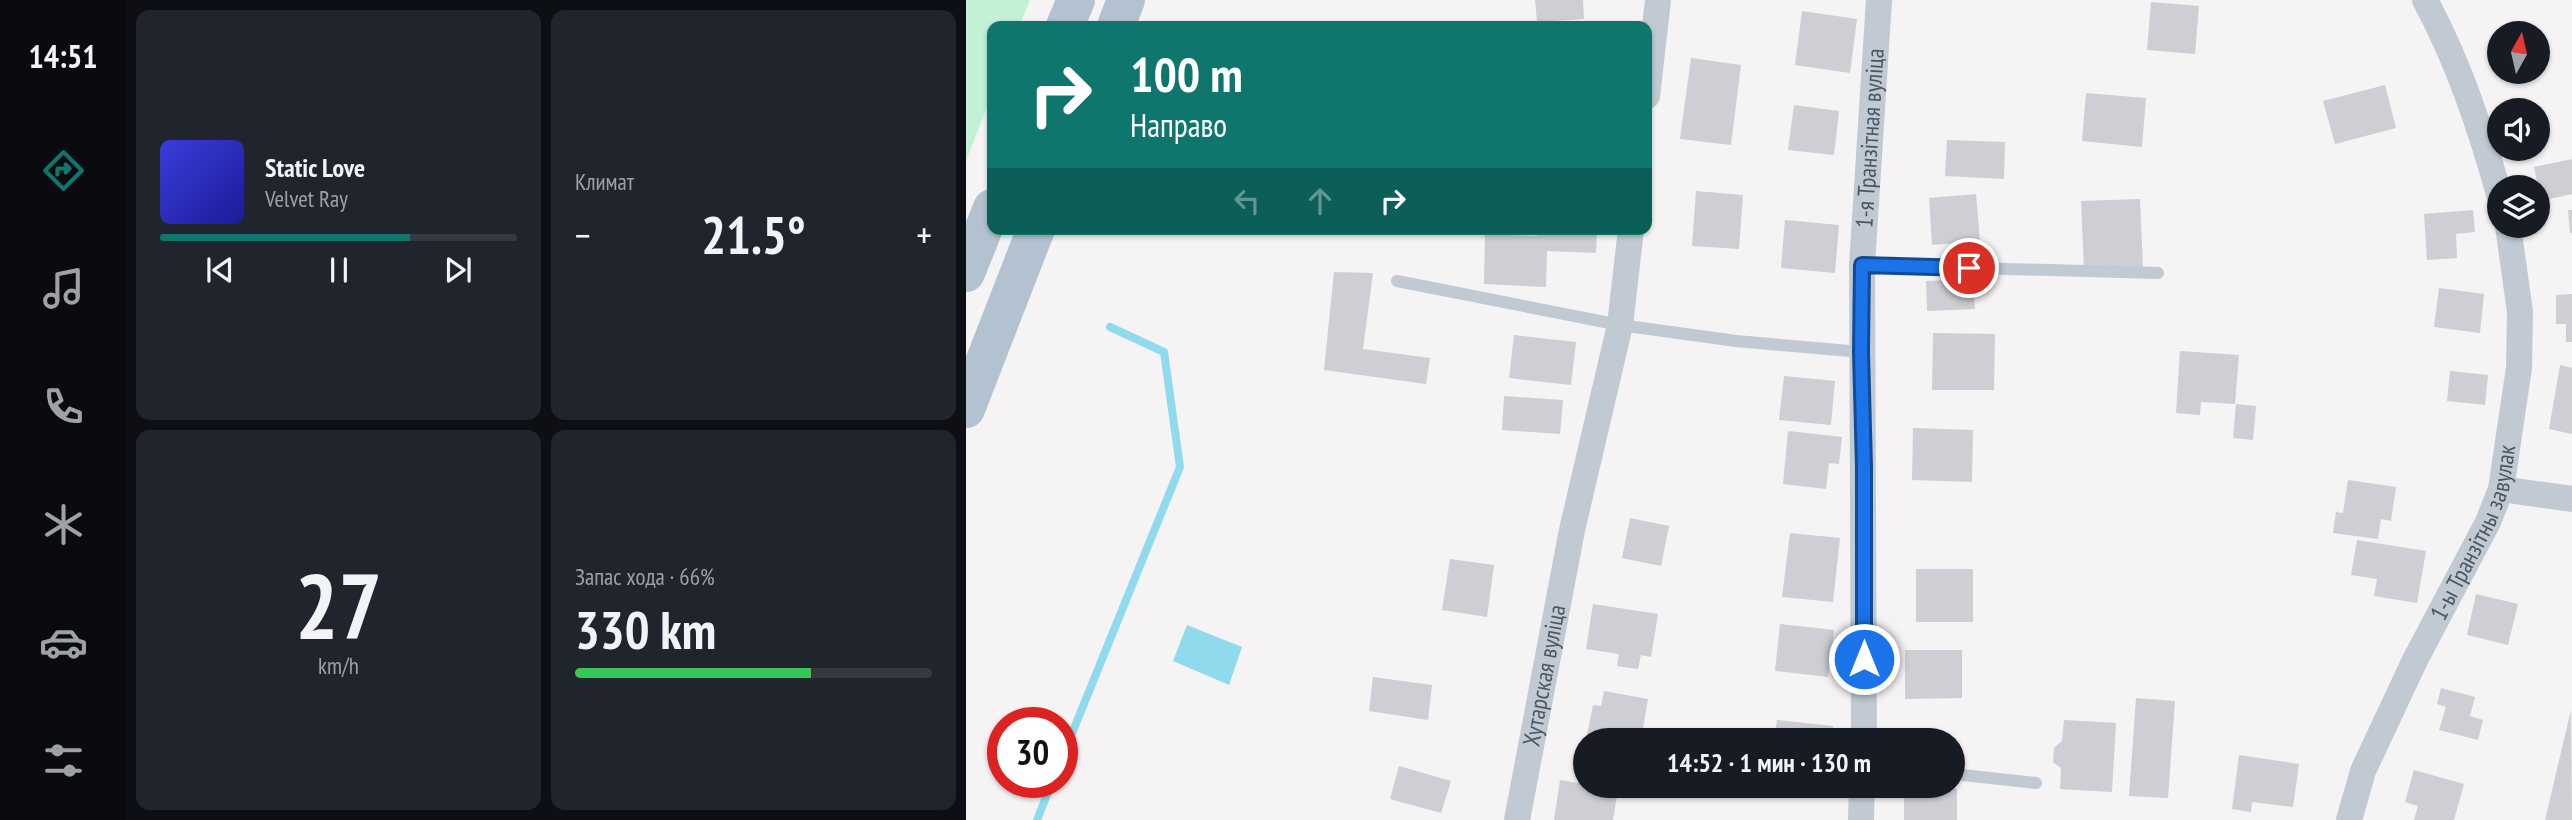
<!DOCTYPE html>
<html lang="ru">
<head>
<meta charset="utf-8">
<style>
	:root { --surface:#171b24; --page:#20242c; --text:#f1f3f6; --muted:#9ea1a6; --line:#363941; --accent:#0f766e }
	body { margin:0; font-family:"PT Sans Narrow",sans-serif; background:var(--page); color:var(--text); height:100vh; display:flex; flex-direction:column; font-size:26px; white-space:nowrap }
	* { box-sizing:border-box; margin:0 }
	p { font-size:23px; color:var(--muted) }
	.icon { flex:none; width:38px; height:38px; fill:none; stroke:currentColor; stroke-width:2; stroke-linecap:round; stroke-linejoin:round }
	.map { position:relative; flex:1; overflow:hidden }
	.side { display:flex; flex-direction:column; gap:10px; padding:10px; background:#0d0f14; width:840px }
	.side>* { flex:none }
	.banner { position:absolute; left:21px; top:21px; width:665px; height:214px; border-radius:14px; box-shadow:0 2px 5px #0004; background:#0f766e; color:#fff; overflow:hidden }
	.needle { width:46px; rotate:8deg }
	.controls { position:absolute; left:1521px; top:21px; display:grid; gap:14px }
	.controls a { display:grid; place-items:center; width:63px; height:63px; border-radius:50%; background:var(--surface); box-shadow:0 2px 5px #0004; font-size:35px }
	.speed { position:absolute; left:21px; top:707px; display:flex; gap:14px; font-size:35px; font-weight:700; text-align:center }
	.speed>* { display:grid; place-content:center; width:91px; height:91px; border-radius:50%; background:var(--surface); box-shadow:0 2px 5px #0004; line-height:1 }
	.speed .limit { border:10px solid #d22; background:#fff; color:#111 }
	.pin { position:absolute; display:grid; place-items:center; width:60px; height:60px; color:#fff; margin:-30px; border:4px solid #fff; border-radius:50%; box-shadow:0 2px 7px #0007 }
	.me { position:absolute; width:77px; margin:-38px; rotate:0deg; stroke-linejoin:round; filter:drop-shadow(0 0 5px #0008) }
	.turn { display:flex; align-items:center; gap:24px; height:147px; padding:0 28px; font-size:32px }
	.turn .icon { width:91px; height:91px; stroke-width:2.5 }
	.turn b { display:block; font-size:49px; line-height:60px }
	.lanes { display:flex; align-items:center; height:66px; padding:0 28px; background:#0003; justify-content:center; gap:35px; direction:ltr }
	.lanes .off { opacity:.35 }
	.big { font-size:52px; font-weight:600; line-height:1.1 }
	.side .tile { flex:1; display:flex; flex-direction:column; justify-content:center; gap:10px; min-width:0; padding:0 24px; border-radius:14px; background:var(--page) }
	.side .dial { align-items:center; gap:0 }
	.dial b { font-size:91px; line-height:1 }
	.song { display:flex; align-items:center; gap:21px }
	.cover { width:84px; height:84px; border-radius:10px; background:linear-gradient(135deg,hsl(240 70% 55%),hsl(240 70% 35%)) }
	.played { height:7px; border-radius:4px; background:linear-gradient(90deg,var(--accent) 70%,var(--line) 70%) }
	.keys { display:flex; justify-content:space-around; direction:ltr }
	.heat { display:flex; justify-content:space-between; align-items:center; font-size:38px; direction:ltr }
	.charge { height:10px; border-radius:5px; background:linear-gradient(90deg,#34c759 66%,var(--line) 0) }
	.side .tiles { flex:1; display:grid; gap:10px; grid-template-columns:repeat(2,1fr) }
	.trip { position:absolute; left:607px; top:728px; width:392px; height:70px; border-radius:35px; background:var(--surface); box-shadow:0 2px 5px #0004; font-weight:600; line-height:70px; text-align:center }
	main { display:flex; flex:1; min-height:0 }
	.menu { display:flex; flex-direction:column; width:126px; justify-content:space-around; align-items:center; background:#090b0e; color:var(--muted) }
	.menu .icon { width:49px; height:49px }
	.menu .current { color:var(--accent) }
	.menu b { font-size:32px; color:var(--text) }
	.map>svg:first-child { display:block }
	.green { fill:#c3f1d5 }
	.water { fill:#90daee }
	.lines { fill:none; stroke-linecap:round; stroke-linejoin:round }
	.stream { stroke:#90daee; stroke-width:8 }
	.building { fill:#cdcfd5 }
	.lane { stroke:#c1cad2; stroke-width:12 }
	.street { stroke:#c1cad2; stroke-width:26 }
	.primary { stroke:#b3c2d1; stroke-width:38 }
	.route-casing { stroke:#114b97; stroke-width:18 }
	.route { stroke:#1a73e8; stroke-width:12 }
	.labels { text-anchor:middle; stroke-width:5; stroke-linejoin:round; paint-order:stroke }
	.street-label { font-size:24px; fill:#4a5661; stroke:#fff }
</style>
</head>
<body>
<main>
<nav class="menu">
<b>14:51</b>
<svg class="icon current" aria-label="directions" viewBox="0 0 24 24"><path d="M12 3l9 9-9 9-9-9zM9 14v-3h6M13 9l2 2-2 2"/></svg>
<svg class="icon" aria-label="music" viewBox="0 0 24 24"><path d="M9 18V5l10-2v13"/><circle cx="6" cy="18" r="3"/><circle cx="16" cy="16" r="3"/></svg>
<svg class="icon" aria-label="phone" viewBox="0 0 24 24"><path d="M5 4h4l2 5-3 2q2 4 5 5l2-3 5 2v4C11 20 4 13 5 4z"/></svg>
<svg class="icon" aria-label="climate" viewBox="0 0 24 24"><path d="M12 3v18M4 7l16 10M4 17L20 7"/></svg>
<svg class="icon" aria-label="car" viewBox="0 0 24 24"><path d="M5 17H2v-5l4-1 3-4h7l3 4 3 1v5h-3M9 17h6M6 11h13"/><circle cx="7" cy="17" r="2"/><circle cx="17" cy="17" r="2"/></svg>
<svg class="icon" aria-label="filters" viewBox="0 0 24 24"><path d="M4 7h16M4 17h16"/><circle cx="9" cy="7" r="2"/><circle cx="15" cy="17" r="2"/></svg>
</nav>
<section class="side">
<div class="tiles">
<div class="tile">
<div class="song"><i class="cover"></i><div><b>Static Love</b><p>Velvet Ray</p></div></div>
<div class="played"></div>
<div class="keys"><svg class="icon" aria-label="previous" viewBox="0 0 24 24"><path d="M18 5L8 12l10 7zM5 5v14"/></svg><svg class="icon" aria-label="pause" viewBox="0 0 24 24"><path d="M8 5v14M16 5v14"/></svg><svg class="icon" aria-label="next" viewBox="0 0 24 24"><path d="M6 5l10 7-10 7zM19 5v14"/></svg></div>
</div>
<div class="tile"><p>Климат</p>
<div class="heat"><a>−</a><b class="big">21.5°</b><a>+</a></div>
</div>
<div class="tile dial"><b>27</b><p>km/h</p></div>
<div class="tile"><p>Запас хода · 66%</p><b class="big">330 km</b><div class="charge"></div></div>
</div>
</section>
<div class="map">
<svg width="1606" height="820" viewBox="0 0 1606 820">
	<rect width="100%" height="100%" fill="#f5f3f3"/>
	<path class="green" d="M0,0H64L53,26H26V94L0,161Z"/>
	<path class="water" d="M221,625L276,647L263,685L207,661Z"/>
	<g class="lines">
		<g class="stream">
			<path d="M96,758L214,467L198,352L144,327"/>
			<path d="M71,820L86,782"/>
		</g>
	</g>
	<g class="building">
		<path d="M569,0H617L618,19L571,22Z"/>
		<path d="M1185,2L1233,6L1229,54L1181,50Z"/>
		<path d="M836,11L891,19L884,73L829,65Z"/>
		<path d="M1572,38L1580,63L1572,66Z"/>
		<path d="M1533,42V61H1532L1527,44Z"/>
		<path d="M725,58L775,65L765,145L714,139Z"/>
		<path d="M1419,85L1430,128L1369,144L1357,101Z"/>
		<path d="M1120,93L1180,98L1176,147L1116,141Z"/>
		<path d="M828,105L873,111L868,155L822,150Z"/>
		<path d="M981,140L1039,142L1038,179L979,176Z"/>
		<path d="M1606,159V194L1575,201L1568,167Z"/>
		<path d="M730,191L777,195L773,249L726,246Z"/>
		<path d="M1010,194L1014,241L966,245L963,198Z"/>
		<path d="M1174,199L1177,267L1118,270L1115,201Z"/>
		<path d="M1507,210L1509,232L1490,234L1491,258L1461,260L1458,214Z"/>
		<path d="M1602,210H1606V233H1604Z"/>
		<path d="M819,220L873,225L869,273L815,268Z"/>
		<path d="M571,229H631L630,253L581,251L580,287L518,284L519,234L571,236Z"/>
		<path d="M368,272L407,273L397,349L464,358L460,384L358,370Z"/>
		<path d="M1007,279L1009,309L961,311L960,281Z"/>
		<path d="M1473,288L1518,294L1514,333L1468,327Z"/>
		<path d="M1606,294V342H1600V324H1590V295Z"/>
		<path d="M967,333L1029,334L1028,390H966Z"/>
		<path d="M548,335L610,342L605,385L543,378Z"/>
		<path d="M1214,351L1273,355L1269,404L1235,402L1234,415L1210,413Z"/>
		<path d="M1594,365L1606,368V434L1583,429Z"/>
		<path d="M1484,371L1522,375L1519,405L1481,401Z"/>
		<path d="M818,376L869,381L865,425L813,420Z"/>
		<path d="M538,396L597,400L594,434L536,430Z"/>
		<path d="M1270,404L1290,406L1287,440L1267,438Z"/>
		<path d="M947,428L1007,430L1006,482L946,480Z"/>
		<path d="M822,431L876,437L873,464L863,463L860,489L817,484Z"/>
		<path d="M1382,480L1430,487L1425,521L1415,519L1412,539L1367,533L1370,512L1377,513Z"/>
		<path d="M664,518L703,526L695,566L656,558Z"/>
		<path d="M824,533L874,538L867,602L816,597Z"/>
		<path d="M1391,540L1460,551L1451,603L1408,596L1411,579L1385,575Z"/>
		<path d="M484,559L528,565L521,617L476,610Z"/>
		<rect x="950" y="569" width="57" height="53"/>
		<path d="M1510,594L1552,604L1542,645L1501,635Z"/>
		<path d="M627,604L692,614L685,657L675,655L672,669L651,666L653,654L620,649Z"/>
		<path d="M814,624L868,630L862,677L809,671Z"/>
		<path d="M939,650H996V698L939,699Z"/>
		<path d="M407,677L466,685L462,720L403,711Z"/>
		<path d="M1475,688L1509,697L1504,716L1517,720L1512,740L1473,730L1480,707L1471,704Z"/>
		<path d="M638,691L682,699L676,734L654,730L652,740H620L627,705L635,706Z"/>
		<path d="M1170,698L1209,701L1202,798L1163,796Z"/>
		<path d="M1605,710L1606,820H1579Z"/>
		<path d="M811,720L867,726L865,740H808Z"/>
		<path d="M1098,720L1150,723L1146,792L1094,789L1095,768L1087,762L1088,748L1096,741Z"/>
		<path d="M1273,755L1333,764L1327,807L1286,802L1285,812L1266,809Z"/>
		<path d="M433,766L485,781L475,813L424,799Z"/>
		<path d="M1448,770L1498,784L1488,820H1448L1452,806L1439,802Z"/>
		<path d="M594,780L652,790L647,820H588Z"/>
		<path d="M938,787L991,789V820H938Z"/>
	</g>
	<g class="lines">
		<g class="lane">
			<path d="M896,265L1192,273"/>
			<path d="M431,281L654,325L770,341L895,352"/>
			<path d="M987,774L1070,783"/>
		</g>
		<g class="street">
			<path d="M1459,0C1492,61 1514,127 1533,194"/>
			<path d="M681,96L692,0"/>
			<path d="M1535,489L1606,499"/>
			<path id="s1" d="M898,740L896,265L913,0"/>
			<path id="s2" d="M551,820L606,530L654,325L665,229"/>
			<path d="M895,820L896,786"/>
			<path id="s3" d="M1383,820L1397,771L1449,660L1522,522L1535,489L1553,368L1554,312L1542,226"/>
		</g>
		<g class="primary">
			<path d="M99,26L110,0"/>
			<path d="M150,26L160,0"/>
			<path d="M0,273L26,208"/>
			<path d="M0,409L70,229"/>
		</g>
	</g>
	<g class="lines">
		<g class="route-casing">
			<path id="route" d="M898,659V468L895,352L896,265L1003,268"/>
		</g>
		<use href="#route" class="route"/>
	</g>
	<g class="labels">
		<g class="street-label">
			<text dy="8" stroke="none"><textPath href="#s1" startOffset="602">1-я Транзітная вуліца</textPath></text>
			<text dy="8" stroke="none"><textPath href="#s3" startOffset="315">1-ы Транзітны завулак</textPath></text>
			<text dy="8" stroke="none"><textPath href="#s2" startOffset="147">Хутарская вуліца</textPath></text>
		</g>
	</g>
</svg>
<div class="controls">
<a><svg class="needle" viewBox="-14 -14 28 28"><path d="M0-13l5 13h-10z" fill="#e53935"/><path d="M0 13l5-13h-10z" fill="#9ea1a6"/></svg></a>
<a><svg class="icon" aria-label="sound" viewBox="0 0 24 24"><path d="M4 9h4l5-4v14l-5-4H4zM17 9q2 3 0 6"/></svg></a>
<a><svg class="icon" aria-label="layers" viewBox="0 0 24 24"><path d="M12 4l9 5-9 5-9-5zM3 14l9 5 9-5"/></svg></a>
</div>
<div class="speed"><div class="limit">30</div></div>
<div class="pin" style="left:1003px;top:268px;background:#d93025"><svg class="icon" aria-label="arrive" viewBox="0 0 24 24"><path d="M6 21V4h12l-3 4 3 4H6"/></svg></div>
<svg class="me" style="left:898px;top:659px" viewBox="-20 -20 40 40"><circle r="17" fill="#1a73e8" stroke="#fff" stroke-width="3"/><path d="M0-11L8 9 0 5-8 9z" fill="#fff"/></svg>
<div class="trip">14:52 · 1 мин · 130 m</div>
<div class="banner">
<div class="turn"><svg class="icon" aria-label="right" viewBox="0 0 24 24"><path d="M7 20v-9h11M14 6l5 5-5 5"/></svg><div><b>100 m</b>Направо</div></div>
<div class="lanes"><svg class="icon off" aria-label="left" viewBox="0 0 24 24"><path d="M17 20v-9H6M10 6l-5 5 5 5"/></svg><svg class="icon off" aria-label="ahead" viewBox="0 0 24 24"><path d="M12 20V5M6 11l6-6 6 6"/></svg><svg class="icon" aria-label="right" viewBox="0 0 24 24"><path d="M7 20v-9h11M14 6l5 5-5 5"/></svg></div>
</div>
</div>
</main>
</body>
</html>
